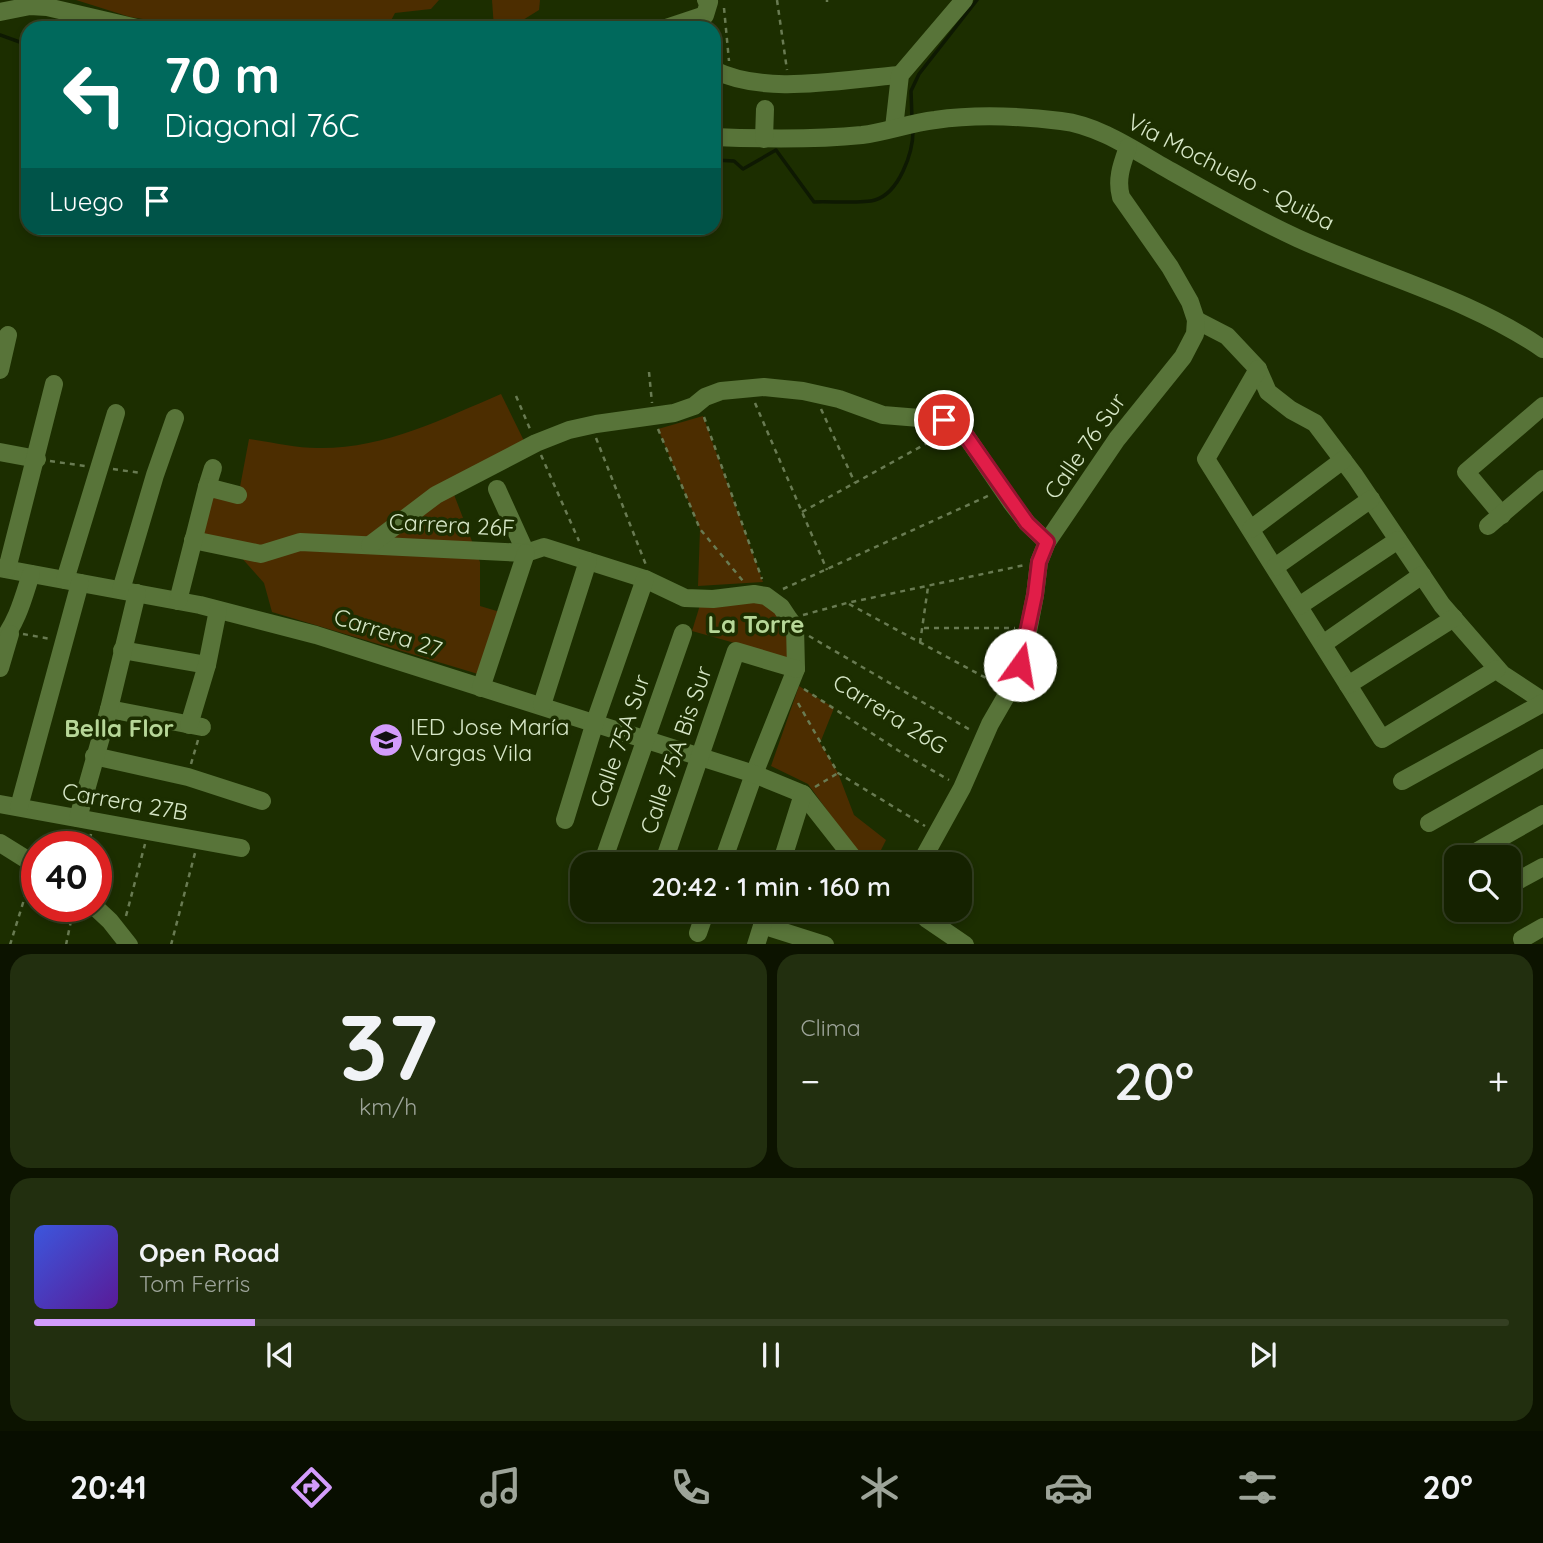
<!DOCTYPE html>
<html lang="es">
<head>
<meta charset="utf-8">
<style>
	:root { --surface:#152200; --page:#222f0f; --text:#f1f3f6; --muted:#9da499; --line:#343f22; --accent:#d39cfc }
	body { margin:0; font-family:Quicksand,sans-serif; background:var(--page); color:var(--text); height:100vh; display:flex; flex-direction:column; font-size:26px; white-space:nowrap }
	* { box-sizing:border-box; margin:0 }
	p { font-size:23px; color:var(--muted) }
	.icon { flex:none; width:38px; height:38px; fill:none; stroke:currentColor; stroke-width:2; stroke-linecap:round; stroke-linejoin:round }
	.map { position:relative; height:944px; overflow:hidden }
	.details { display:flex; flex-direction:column; gap:10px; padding:10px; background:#0c1300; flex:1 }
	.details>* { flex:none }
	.banner { position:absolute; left:21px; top:21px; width:700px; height:214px; border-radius:21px; box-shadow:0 4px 10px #0003,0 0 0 2px var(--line); background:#00695c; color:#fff; overflow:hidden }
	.tools { position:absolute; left:1444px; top:845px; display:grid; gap:14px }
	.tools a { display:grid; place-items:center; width:77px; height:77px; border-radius:14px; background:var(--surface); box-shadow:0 4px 10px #0003,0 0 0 2px var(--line); font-size:35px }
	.speed { position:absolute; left:21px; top:831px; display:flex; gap:14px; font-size:35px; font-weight:700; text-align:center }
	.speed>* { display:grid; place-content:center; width:91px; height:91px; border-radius:50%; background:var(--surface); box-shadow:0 4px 10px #0003,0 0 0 2px var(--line); line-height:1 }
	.speed .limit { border:10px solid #d22; background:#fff; color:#111 }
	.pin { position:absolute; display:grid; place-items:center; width:60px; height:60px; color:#fff; margin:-30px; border:4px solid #fff; border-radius:50%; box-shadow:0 2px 7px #0007 }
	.me { position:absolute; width:77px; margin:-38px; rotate:13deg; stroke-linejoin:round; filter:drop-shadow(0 0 5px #0008) }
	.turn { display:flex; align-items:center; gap:24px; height:147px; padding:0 28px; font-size:32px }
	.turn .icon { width:91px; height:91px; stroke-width:2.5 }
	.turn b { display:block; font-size:49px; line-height:60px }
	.then { display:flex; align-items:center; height:66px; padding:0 28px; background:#0003; gap:14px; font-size:26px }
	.big { font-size:52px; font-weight:600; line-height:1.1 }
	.details .card { flex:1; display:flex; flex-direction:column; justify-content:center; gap:10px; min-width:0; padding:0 24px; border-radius:21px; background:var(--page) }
	.details .dial { align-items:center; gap:0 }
	.dial b { font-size:91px; line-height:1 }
	.song { display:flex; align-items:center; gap:21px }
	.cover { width:84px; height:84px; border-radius:10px; background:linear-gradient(135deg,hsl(230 70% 55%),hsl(270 70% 35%)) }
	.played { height:7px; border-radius:4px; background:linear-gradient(90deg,var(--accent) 15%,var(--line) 15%) }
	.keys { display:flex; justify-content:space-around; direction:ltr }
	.heat { display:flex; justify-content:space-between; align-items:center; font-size:38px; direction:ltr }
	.details .tiles { flex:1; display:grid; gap:10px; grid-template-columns:1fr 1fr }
	.card:last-child { grid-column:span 2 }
	.trip { position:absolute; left:570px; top:852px; width:402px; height:70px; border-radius:21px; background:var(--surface); box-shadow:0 4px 10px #0003,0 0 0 2px var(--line); font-weight:600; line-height:70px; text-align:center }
	.tabs { display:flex; height:112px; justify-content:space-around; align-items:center; background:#080e00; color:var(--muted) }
	.tabs .icon { width:49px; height:49px }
	.tabs .on { color:var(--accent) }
	.tabs b { font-size:32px; color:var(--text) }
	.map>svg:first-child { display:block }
	.green { fill:#4c2d00 }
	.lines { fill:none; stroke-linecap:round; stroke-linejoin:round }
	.stream { stroke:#0e1902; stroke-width:3.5 }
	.path { stroke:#697b52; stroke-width:2.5; stroke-dasharray:5 5; stroke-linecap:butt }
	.minor { stroke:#587439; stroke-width:18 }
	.route-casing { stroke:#92132f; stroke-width:18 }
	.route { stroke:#e11d48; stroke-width:12 }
	.labels { text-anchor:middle; stroke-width:7; stroke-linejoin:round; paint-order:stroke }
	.street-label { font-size:23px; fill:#d7e7c7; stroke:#1c2e00 }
	.poi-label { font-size:23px; fill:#d7e7c7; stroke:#1c2e00; text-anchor:start }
	.neighbourhood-label { font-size:24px; font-weight:bold; fill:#b7d798; stroke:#1c2e00 }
</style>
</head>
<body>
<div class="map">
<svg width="1543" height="945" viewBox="0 0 1543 945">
	<rect width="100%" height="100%" fill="#1c2e00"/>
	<g class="green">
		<path d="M76,0H439L431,9L395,13L387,28H201L130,17Z"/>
		<path d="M492,0H540L539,10L510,28H494Z"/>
		<path d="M501,394L526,445L448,479L480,562V606L500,612L478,674L272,612L264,583L240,556L197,545L210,481L240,487L249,439C271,442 295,448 318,448C384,449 442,419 501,394Z"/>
		<path d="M703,416L763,582L698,586L700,529L658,429Z"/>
		<path d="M754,598C783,612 787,627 788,658L692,631L700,605Z"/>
		<path d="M799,686L834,708L820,743L838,773L854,815L886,840L874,864H866L808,784L771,766Z"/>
	</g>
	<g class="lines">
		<g class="stream">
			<path d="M0,35L28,45"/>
			<path d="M912,119L911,91L919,74L977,0"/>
			<path d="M714,160L734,161L743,169L776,150L814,202C829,201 862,204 875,200C899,193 913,153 913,131"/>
		</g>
		<g class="path">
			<path d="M777,0L787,70"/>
			<path d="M827,0V2"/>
			<path d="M724,8L729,61"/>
			<path d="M649,372L652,403"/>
			<path d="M516,396L530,429"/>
			<path d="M755,403L827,570"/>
			<path d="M821,409L855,483"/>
			<path d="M704,417L762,579"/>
			<path d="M658,429L700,529L743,581"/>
			<path d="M596,438L646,565"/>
			<path d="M541,455L579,541"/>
			<path d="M50,461L85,466"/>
			<path d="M113,469L141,473"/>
			<path d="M802,512L940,436"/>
			<path d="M783,589L990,495"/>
			<path d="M849,604L997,684"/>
			<path d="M803,615L847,603L1025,565"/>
			<path d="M924,628H1015"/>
			<path d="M23,634L51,639"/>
			<path d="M809,636L972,731"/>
			<path d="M920,643L928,587"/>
			<path d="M804,689L899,751L949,780"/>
			<path d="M798,703L838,773L925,826"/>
			<path d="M191,764L198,740"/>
			<path d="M815,787L838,773"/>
			<path d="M88,847L91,834"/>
			<path d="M126,916L145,844"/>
			<path d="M10,945L31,877"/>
			<path d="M66,945L74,906"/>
			<path d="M171,945L195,853"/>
		</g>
		<g class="minor">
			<path d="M0,12L30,6L47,7L137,28"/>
			<path d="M666,28L705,15L709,2L706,0"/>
			<path d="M714,70C766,96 843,79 900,75"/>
			<path d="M894,128L900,75L964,0"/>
			<path d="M714,137C763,139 813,140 862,135C886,132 910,123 935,120C976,114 1020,116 1061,121C1097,125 1131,148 1162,166C1206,191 1251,217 1297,238C1378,275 1469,298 1543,349"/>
			<path d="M764,139L765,109"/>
			<path d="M1196,320L1227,336L1258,369L1268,392L1291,410L1315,423L1355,476L1442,605L1502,674L1543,701"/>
			<path d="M1258,369L1206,459L1382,739L1497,669"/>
			<path d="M0,370L8,335"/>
			<path d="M0,452L37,459"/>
			<path d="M207,487L213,468"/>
			<path d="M497,489L526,553"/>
			<path d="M1502,515L1466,472L1543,406"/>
			<path d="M1488,526L1543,479"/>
			<path d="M1251,529L1343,460"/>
			<path d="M193,540L261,554L300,542L526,553L544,547L645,579L685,598L713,599L754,594L766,596L781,607L789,619L795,627L796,669L754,774L722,864"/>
			<path d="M370,545L436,495L536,443L569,430L596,424L674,413L694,406L705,397L721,391L764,387L803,391L839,399L883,415L944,420L966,436L1011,502L1027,523L1047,542"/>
			<path d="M1275,567L1371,499"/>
			<path d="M0,568L200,605L316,635L754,774L803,794L858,864"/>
			<path d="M7,569L54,384"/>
			<path d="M65,580L116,413"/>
			<path d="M121,590L155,475L175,418"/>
			<path d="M178,601L207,487L238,495"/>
			<path d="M1299,606L1398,540"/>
			<path d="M0,643C17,623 23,599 31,574"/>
			<path d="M1323,644L1422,575"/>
			<path d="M122,650L207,665"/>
			<path d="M0,668L10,634"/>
			<path d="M1348,685L1454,618"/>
			<path d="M481,688L526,553"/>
			<path d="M542,705L588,561"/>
			<path d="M109,709L202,727"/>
			<path d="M189,725L207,665L218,610"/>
			<path d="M94,756L188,777L262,801"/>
			<path d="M1402,781L1543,703"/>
			<path d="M0,804L241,848"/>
			<path d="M19,807L80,583"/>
			<path d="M78,818L109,709L137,593"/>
			<path d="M565,820L595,722L645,579"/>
			<path d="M1429,823L1543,758"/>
			<path d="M0,843L37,866"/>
			<path d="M1465,858L1543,814"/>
			<path d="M602,864L683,633"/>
			<path d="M663,864L736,651L796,669"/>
			<path d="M781,864L803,794"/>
			<path d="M920,864L962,788L990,724L1016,679L1024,652L1035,595L1039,562L1047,542L1117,439L1183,357L1195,334L1196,320L1190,302L1170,267L1121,197C1116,179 1122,164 1128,147"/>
			<path d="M1508,886L1543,867"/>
			<path d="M94,906L110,921L129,945"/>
			<path d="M917,910L927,919L965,945"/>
			<path d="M762,925L825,945"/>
			<path d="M698,933L706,910"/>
			<path d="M1522,939L1543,927"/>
			<path d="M756,945L767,910"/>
		</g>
	</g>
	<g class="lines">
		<g class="route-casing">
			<path id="route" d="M944,420L966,436L1027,523L1047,542L1039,562L1035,595L1020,665"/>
		</g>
		<use href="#route" class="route"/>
	</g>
	<defs>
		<g id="school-disc" transform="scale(1.75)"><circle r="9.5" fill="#d39cfc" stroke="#1c2e00"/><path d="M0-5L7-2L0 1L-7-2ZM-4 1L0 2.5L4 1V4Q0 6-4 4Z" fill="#111"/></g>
	</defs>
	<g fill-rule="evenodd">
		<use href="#school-disc" x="386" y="740"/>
	</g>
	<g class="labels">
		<g class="street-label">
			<text transform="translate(1231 172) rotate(27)" y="8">Vía Mochuelo - Quiba</text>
			<text transform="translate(1085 446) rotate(-55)" y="8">Calle 76 Sur</text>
			<text transform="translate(452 525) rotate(3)" y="8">Carrera 26F</text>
			<text transform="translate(388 633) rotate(18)" y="8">Carrera 27</text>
			<text transform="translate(890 714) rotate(32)" y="8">Carrera 26G</text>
			<text transform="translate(620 741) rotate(-71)" y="8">Calle 75A Sur</text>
			<text transform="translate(676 750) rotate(-71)" y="8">Calle 75A Bis Sur</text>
			<text transform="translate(125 802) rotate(10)" y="8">Carrera 27B</text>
		</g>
		<g class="poi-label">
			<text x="410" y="735">IED Jose María<tspan x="410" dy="26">Vargas Vila</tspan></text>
		</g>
		<g class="neighbourhood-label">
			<text x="756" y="633">La Torre</text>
			<text x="119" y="737">Bella Flor</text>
		</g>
	</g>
</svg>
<div class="tools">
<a><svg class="icon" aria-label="search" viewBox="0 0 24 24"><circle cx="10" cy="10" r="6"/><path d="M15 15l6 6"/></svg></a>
</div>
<div class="speed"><div class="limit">40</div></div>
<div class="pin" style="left:944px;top:420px;background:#d93025"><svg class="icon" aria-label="arrive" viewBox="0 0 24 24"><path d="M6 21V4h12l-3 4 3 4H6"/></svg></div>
<svg class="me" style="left:1020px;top:665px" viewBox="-20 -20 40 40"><circle r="19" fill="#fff"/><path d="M0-13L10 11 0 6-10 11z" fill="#e11d48"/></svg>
<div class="trip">20:42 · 1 min · 160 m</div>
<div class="banner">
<div class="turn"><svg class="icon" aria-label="left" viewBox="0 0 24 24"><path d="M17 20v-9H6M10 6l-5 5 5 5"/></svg><div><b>70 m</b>Diagonal 76C</div></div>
<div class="then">Luego<svg class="icon" aria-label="arrive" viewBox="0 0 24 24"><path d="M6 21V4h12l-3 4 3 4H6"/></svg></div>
</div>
</div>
<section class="details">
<div class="tiles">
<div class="card dial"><b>37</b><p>km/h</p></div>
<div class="card"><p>Clima</p>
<div class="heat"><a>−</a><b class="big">20°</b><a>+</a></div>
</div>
<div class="card">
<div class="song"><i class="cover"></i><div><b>Open Road</b><p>Tom Ferris</p></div></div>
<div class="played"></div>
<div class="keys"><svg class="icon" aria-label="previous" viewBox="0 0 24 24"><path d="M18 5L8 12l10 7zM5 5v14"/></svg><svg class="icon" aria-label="pause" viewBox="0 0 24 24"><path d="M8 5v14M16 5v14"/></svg><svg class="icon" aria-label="next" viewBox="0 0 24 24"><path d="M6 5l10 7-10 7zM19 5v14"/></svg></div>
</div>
</div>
</section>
<nav class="tabs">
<b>20:41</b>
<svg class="icon on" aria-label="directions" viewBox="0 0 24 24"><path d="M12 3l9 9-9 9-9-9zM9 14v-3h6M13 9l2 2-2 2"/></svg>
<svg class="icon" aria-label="music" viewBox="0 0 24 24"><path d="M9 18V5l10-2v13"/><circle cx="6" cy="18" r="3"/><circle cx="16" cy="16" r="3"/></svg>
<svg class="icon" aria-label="phone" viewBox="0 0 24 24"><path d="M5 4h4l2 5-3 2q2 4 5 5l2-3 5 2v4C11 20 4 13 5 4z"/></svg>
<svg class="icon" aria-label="climate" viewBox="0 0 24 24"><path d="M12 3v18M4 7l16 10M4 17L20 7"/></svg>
<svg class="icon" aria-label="car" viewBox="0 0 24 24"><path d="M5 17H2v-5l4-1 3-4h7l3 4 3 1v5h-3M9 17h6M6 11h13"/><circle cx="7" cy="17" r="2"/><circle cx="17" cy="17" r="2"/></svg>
<svg class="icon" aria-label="filters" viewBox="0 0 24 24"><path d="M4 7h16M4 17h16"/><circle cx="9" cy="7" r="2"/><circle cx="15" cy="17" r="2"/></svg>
<b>20°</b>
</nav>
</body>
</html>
